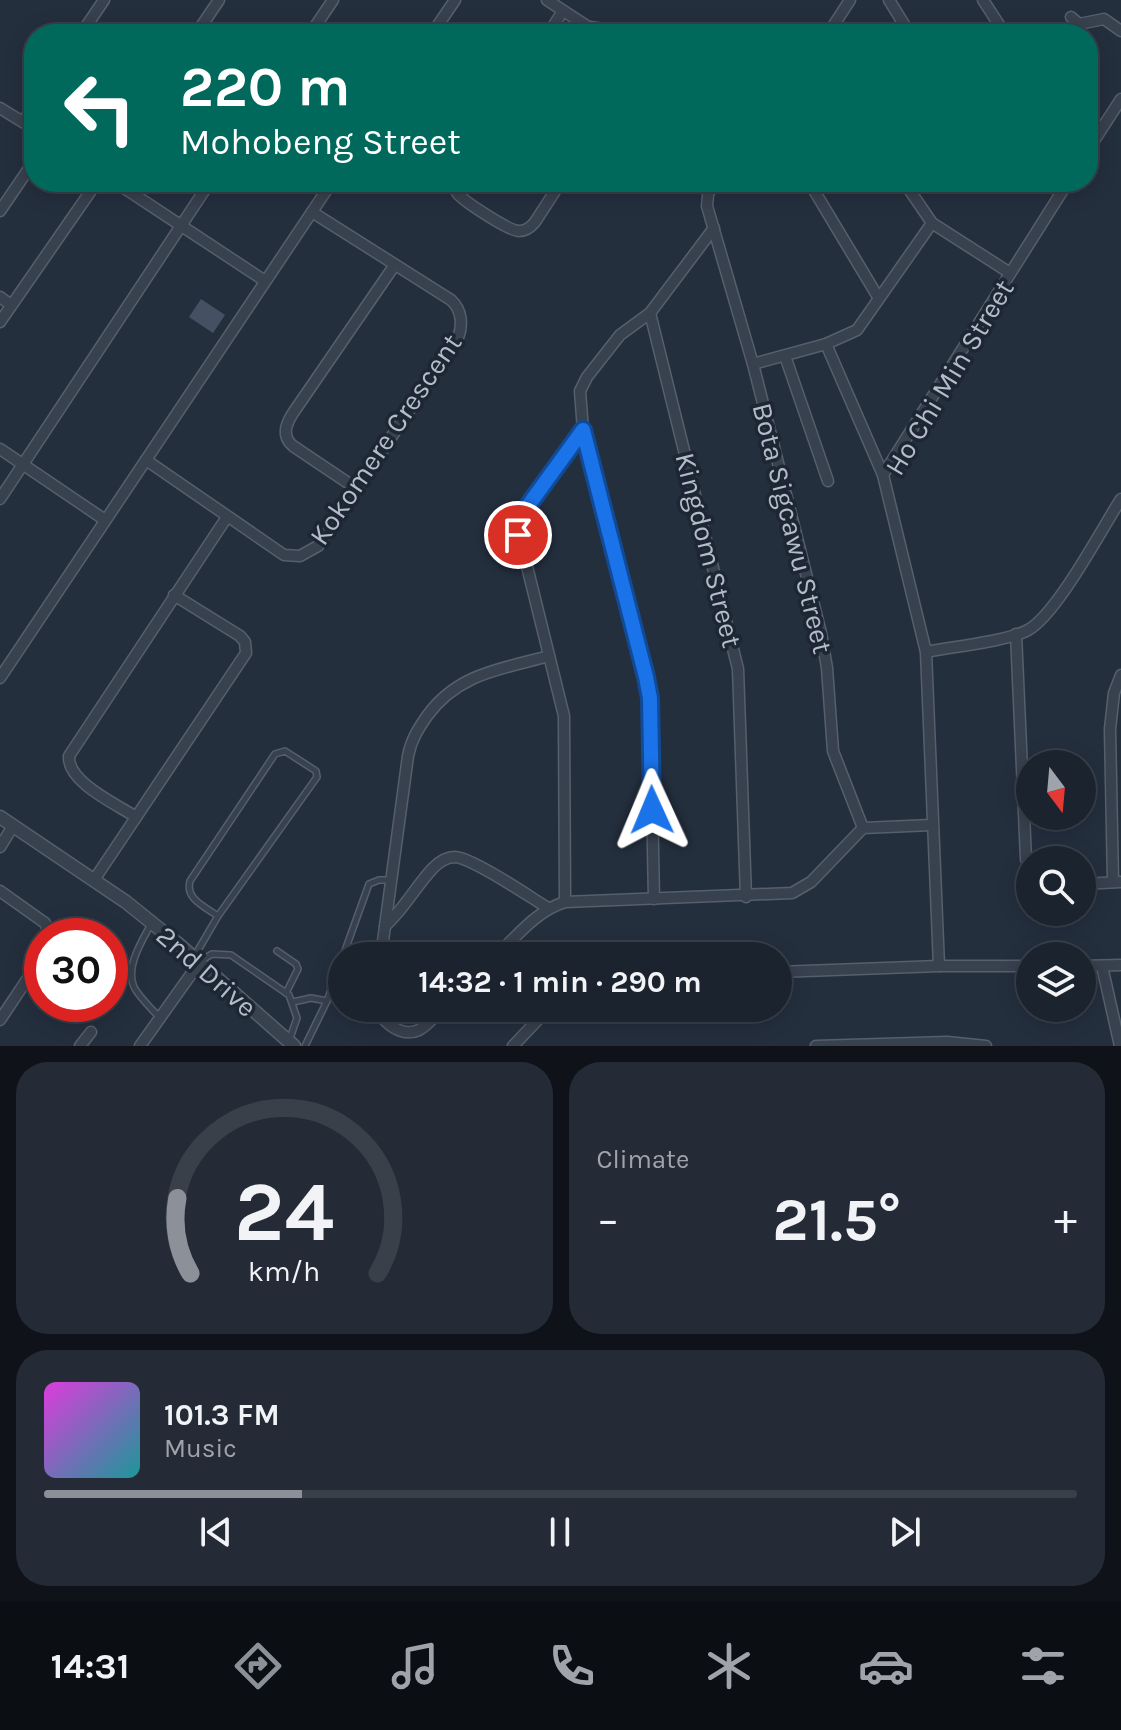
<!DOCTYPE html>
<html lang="en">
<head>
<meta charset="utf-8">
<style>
	:root { --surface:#1b232e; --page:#242b36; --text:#f1f3f6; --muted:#a0a4aa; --line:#39404a; --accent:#8c9099 }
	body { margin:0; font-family:Karla,sans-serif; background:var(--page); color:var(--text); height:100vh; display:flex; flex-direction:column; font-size:30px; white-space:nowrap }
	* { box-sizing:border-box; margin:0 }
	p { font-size:26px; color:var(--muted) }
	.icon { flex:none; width:44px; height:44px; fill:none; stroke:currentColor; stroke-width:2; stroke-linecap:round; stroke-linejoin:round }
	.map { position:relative; height:1046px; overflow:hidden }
	.panel { display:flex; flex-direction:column; gap:16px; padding:16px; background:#0f1319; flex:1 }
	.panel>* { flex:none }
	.guide { position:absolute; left:24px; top:24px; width:1074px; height:168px; border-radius:32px; box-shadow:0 4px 20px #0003,0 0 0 2px var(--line); background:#00695c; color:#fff; overflow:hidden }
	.needle { width:52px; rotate:164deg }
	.controls { position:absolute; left:1016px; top:750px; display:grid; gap:16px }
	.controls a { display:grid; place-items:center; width:80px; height:80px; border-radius:50%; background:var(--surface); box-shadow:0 4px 20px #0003,0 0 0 2px var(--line); font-size:40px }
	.speed { position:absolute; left:24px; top:918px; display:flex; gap:16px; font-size:40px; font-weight:700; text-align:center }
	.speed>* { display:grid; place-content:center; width:104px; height:104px; border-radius:50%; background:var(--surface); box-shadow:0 4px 20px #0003,0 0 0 2px var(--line); line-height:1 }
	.speed .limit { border:12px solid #d22; background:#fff; color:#111 }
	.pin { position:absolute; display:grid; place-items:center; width:68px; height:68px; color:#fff; margin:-34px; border:4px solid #fff; border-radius:50%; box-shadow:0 2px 8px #0007 }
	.me { position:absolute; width:88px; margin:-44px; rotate:359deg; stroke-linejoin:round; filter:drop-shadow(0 0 6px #0008) }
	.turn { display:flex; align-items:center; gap:28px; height:168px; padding:0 24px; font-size:36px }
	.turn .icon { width:104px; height:104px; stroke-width:2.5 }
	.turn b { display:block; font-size:56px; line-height:68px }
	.big { font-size:60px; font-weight:700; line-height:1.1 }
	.panel .card { flex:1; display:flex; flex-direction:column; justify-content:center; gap:12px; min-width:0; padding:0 28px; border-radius:32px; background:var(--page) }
	.panel .dial { align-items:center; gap:0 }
	.dial svg { height:208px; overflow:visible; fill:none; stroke:var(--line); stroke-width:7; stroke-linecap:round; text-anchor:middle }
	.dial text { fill:var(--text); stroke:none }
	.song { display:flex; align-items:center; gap:24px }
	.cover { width:96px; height:96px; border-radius:12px; background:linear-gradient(135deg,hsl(300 70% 55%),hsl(180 70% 35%)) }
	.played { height:8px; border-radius:4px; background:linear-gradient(90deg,var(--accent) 25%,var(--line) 25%) }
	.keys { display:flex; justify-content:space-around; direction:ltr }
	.heat { display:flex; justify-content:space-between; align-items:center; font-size:44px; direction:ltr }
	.panel .tiles { flex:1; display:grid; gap:16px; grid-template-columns:1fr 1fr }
	.card:last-child { grid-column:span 2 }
	.trip { position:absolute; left:328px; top:942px; width:464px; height:80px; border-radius:40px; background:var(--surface); box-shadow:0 4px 20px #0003,0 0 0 2px var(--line); font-weight:700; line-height:80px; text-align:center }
	.dock { display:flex; height:128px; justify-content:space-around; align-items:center; background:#0b0e12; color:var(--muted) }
	.dock .icon { width:56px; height:56px }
	.dock .selected { color:var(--accent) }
	.dock b { font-size:36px; color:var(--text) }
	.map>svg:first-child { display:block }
	.building { fill:#455162 }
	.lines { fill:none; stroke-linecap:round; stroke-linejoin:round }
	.service-casing { stroke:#565f6c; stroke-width:8 }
	.minor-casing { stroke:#565f6c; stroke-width:13 }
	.tertiary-casing { stroke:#565f6c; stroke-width:15 }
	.service { stroke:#38414e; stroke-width:5 }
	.minor { stroke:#38414e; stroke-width:10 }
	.tertiary { stroke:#38414e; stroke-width:12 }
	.route-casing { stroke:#114b97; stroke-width:20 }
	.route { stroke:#1a73e8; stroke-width:14 }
	.labels { text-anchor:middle; stroke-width:7; stroke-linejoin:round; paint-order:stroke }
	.street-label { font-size:28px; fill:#b4bcc9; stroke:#1d2633 }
</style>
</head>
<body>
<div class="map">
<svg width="1121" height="1046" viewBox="0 0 1121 1046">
	<rect width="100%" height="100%" fill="#242f3e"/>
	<path class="building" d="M201,299L225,315L213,333L189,317Z"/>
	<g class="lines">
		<g class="service-casing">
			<g id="service">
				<path d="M151,924C142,941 125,967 134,987C139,997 151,1008 159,1017"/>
				<path d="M277,951L296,964L298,969L286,993"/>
				<path d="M343,956L369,884L379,880H391"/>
				<path d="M194,957L218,916L317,777L316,771L285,751L275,754L190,881C185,899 205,907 218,916"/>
				<path d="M200,961L212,954L231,955L289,995L297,1018L289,1041"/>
				<path d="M293,1002L311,998L327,1001"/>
				<path d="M305,1046L327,1001L342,958"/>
			</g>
		</g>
		<g class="minor-casing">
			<g id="minor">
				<path d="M547,0L599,34"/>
				<path d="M889,0L910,34"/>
				<path d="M983,0L1005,34"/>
				<path d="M1071,17L1079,24L1104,19L1121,31"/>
				<path d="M590,27L640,34"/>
				<path d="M81,34L104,0"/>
				<path d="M196,34L219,0"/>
				<path d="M310,34L333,0"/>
				<path d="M432,34L455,0"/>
				<path d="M548,34L563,11"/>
				<path d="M828,34L850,0"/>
				<path d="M0,108L34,129"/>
				<path d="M23,122L34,105"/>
				<path d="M1088,122L1100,131"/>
				<path d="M1088,150L1121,99"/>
				<path d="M115,182L265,281"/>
				<path d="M454,182C455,188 454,189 458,194C465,202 509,231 519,231C526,231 531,227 535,222L561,182"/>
				<path d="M713,182L708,195L707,206L753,364L821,633L827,668L833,751L863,828"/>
				<path d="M809,182L878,297"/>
				<path d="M904,182L932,223L1010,273"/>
				<path d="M0,211L34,161"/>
				<path d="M0,297L11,305"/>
				<path d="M650,313L738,669L746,897"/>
				<path d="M0,322L97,182"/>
				<path d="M826,344L883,475L926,652L939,966"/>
				<path d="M785,356L828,481"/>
				<path d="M753,364L826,344L857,330L932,223"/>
				<path d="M0,449L105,520"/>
				<path d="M146,460L284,555L300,556L318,546L458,338C463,325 462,310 451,300L312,212"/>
				<path d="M883,475L1068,182"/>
				<path d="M357,489L293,446C281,436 286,424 293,413L394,266"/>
				<path d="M0,499L210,182"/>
				<path d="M1016,634L1026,859L1030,869"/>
				<path d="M926,652C950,647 1009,641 1028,630C1057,614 1101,530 1121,499"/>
				<path d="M0,678L332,182"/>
				<path d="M136,817C116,804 67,782 69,756L227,517"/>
				<path d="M0,847L13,826"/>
				<path d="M94,880L246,653L245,642L240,636L174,595"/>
				<path d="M1113,882L1110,729L1114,693L1121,675"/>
				<path d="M1082,884L1121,882"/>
				<path d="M0,891L45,923L50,936"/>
				<path d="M654,899L650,698L642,655L583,430L580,391L587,377L620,335L650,313L714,228"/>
				<path d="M565,902L564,716L517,526L522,514L583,430"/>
				<path d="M385,926C404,909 416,886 433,868C439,862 447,857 455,857C473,858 530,897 548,908"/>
				<path d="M381,956L408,756C411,740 418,729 427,716C458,673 502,669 549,656"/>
				<path d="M496,956C517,936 536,911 565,902L792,893L811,882L863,828L932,825"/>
				<path d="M1082,966L1121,965"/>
				<path d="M1102,966L1120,1046"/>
				<path d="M778,972L939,966H1030"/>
				<path d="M377,1008C383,1023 402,1038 419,1030C428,1025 436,1015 443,1008"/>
				<path d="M0,1020L42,957"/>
				<path d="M80,1046L91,1032"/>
				<path d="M140,1046L199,963"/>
				<path d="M513,1046L549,1008"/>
				<path d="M816,1046L947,1042L986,1046"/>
			</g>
		</g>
		<g class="tertiary-casing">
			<path id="tertiary" d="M0,817L126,902L177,943L294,1046"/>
		</g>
		<use href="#service" class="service"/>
		<use href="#minor" class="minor"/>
		<use href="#tertiary" class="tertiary"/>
	</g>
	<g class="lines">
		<g class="route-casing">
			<path id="route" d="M518,535L517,522L522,514L583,430L646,677L650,698L652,810"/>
		</g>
		<use href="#route" class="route"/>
	</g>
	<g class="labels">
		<g class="street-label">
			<text transform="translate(949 377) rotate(-59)" y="10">Ho Chi Min Street</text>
			<text transform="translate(385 439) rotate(-56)" y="10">Kokomere Crescent</text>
			<text transform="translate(793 528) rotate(76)" y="10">Bota Sigcawu Street</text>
			<text transform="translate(709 550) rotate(76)" y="10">Kingdom Street</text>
			<text transform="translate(207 971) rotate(41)" y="10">2nd Drive</text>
		</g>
	</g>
</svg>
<div class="controls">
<a><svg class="needle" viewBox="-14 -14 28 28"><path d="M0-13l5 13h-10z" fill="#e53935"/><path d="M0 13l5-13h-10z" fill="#a0a4aa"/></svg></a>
<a><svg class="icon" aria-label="search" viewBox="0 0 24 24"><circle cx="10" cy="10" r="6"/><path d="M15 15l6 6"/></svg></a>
<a><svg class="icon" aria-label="layers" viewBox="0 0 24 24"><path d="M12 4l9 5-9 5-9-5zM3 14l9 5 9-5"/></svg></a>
</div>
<div class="speed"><div class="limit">30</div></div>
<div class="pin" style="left:518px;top:535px;background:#d93025"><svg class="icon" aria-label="arrive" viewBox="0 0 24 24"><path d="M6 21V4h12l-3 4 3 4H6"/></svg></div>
<svg class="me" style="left:652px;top:810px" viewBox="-20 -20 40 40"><path d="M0-17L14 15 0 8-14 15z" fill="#1a73e8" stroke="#fff" stroke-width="4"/></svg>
<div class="trip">14:32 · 1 min · 290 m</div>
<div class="guide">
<div class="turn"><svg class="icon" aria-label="left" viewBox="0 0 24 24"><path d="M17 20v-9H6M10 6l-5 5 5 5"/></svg><div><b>220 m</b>Mohobeng Street</div></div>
</div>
</div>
<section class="panel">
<div class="tiles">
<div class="card dial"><svg viewBox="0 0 100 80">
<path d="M14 69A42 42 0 1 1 86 69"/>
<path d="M14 69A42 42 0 0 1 9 40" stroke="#8c9099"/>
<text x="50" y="56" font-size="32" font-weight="700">24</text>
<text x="50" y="72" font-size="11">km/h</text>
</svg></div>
<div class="card"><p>Climate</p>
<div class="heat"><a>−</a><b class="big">21.5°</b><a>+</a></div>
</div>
<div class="card">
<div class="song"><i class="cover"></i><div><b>101.3 FM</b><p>Music</p></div></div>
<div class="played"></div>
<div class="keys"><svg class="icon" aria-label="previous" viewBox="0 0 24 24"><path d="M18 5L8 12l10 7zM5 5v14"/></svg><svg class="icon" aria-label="pause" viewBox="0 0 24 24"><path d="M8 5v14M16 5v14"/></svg><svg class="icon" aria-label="next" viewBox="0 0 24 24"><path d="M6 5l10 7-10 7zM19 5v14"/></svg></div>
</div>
</div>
</section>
<nav class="dock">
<b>14:31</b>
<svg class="icon selected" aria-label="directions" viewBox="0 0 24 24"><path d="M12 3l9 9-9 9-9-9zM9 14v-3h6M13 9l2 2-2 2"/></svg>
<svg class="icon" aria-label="music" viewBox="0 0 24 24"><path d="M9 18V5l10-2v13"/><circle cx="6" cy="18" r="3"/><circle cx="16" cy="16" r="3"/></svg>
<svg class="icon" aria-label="phone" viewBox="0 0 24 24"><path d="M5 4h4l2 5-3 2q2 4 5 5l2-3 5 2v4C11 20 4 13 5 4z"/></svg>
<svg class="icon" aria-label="climate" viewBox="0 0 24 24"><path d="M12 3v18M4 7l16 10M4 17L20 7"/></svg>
<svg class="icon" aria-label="car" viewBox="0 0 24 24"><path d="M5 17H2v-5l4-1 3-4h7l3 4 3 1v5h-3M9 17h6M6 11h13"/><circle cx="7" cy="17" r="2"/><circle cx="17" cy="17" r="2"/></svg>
<svg class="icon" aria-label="filters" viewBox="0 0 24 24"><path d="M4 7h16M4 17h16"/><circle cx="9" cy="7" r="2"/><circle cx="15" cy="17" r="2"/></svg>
</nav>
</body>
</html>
